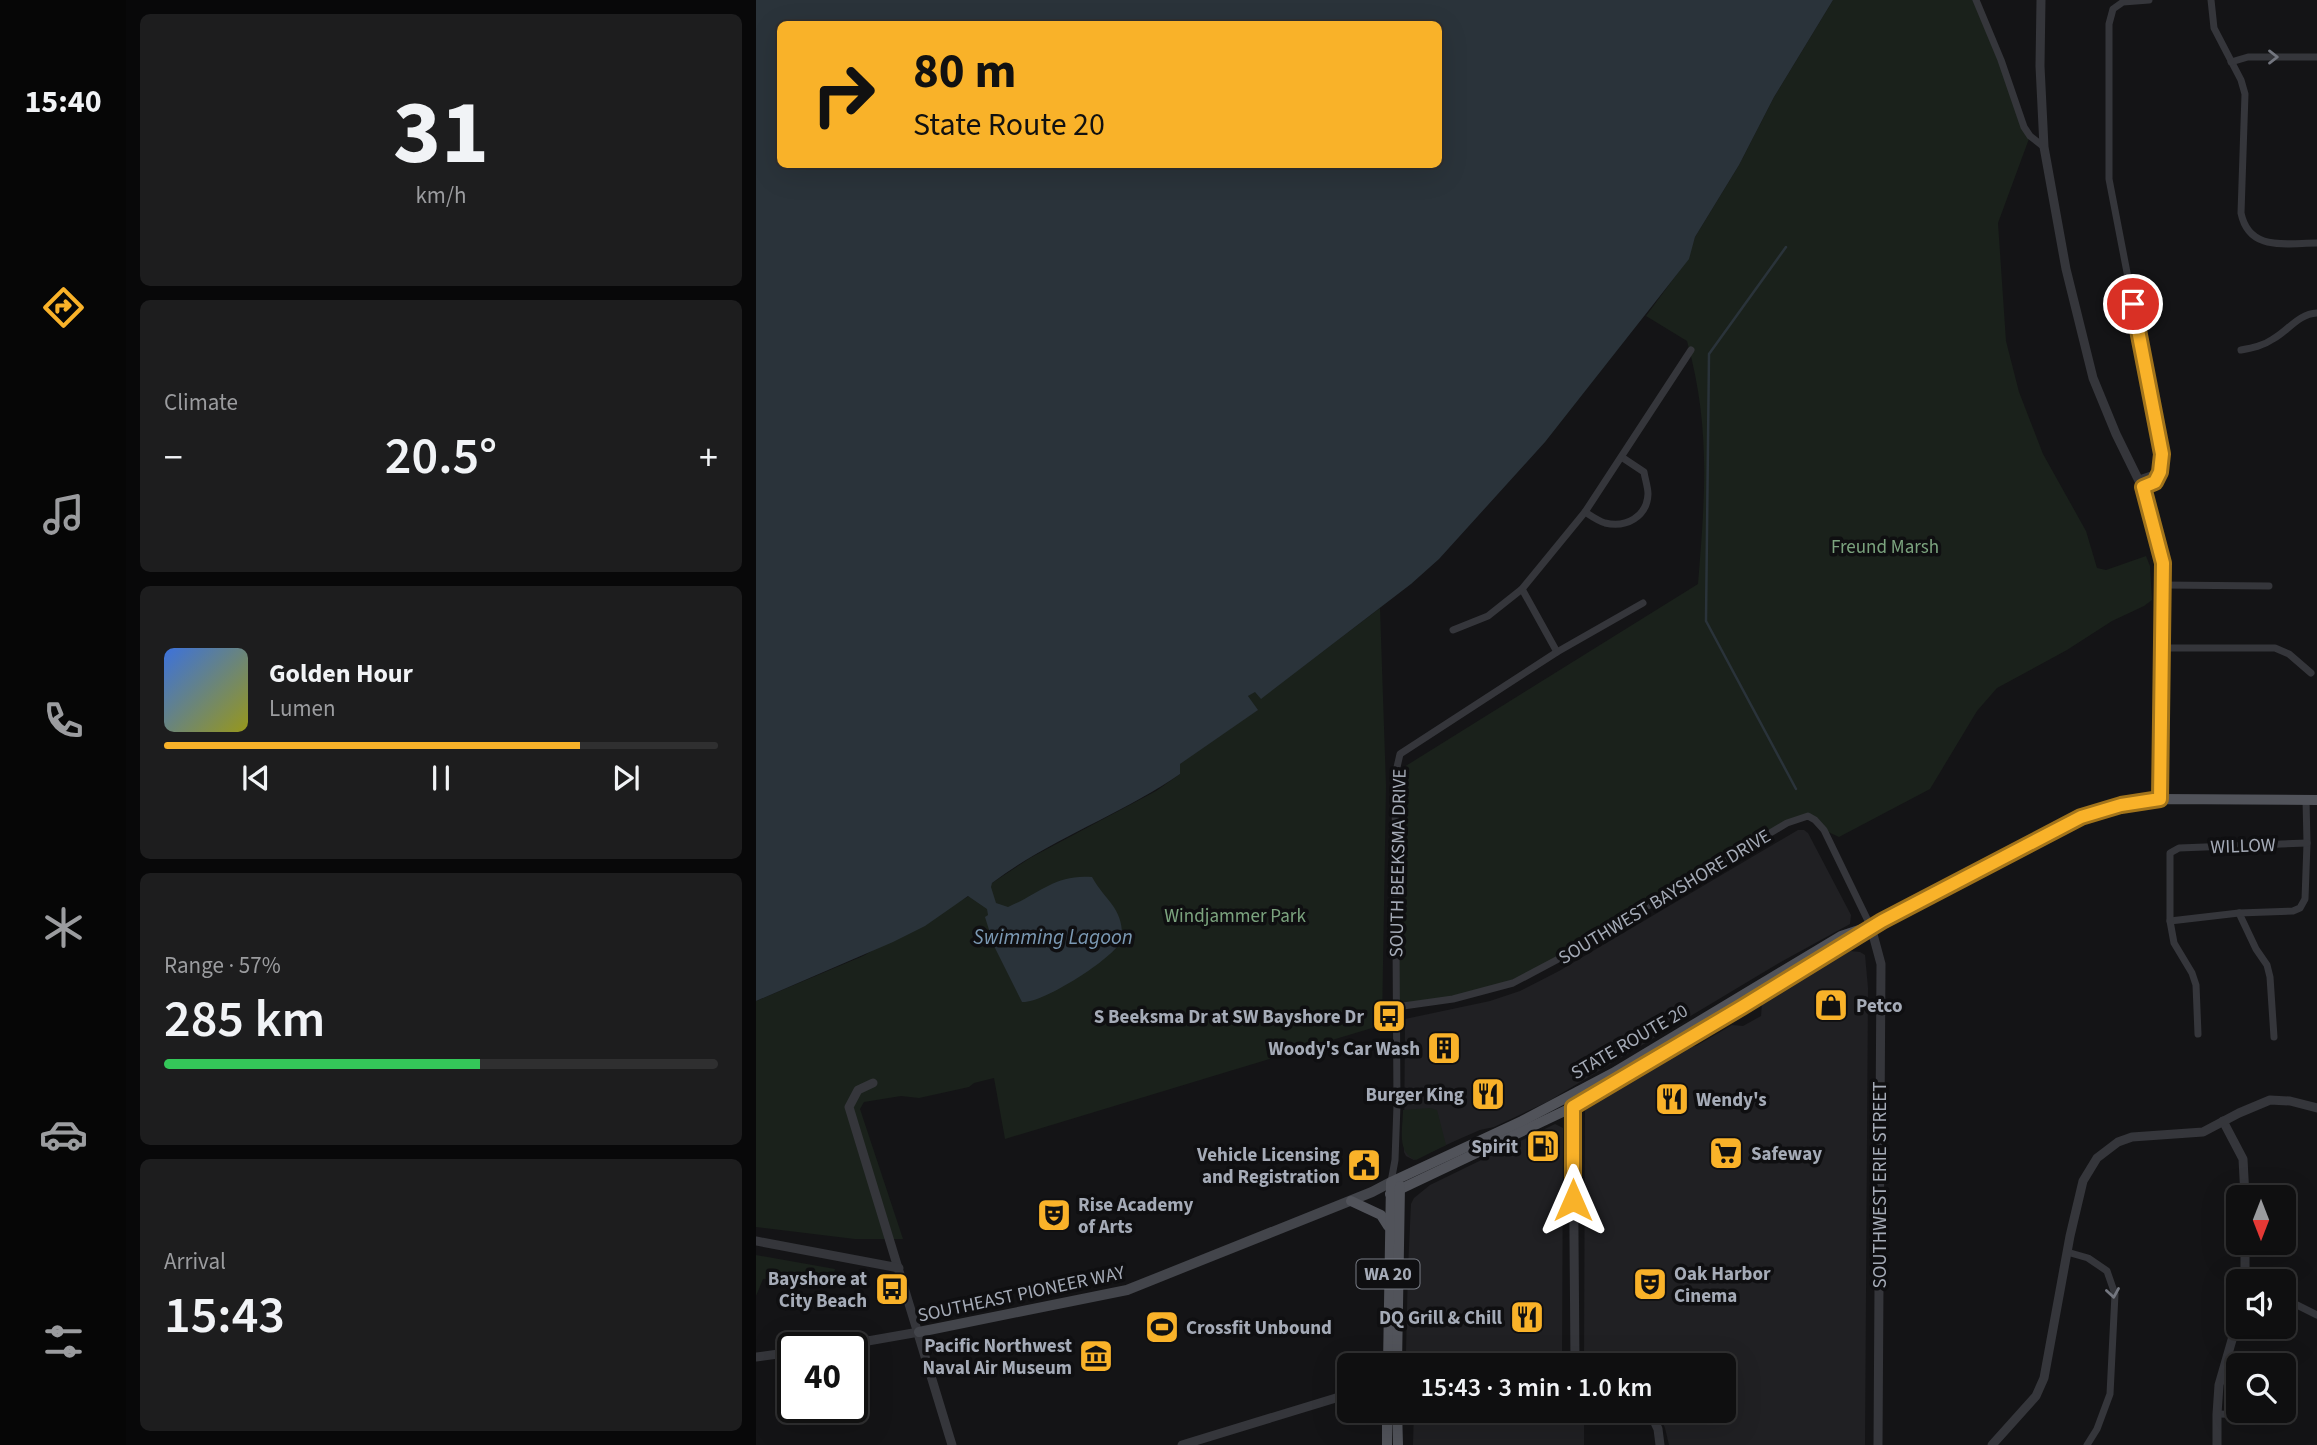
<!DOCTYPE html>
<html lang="en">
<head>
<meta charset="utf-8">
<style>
	:root { --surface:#0f0f10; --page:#1d1d1e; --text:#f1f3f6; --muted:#9b9c9f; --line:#2f2f30; --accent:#f9b229 }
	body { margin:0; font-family:"Source Sans 3",sans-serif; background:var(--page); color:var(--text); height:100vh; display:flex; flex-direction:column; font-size:26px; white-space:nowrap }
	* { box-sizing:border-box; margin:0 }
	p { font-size:23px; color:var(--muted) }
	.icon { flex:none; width:38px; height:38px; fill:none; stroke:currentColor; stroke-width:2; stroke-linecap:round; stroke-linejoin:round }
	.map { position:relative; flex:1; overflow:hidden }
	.side { display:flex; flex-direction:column; gap:14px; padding:14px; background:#080809; width:630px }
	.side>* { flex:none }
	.hud { position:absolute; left:21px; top:21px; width:665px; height:147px; border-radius:10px; box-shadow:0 7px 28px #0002,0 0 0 2px var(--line); background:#f9b229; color:#111; overflow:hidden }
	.needle { width:46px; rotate:180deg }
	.controls { position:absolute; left:1470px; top:1185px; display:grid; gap:14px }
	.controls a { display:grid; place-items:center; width:70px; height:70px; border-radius:10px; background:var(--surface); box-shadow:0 7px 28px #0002,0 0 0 2px var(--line); font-size:35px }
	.speed { position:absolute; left:21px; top:1332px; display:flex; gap:14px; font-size:35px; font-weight:700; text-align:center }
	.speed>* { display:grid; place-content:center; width:91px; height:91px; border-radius:50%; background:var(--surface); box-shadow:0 7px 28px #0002,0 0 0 2px var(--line); line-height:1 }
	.speed .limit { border:4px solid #111; border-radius:10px; background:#fff; color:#111 }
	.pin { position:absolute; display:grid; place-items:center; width:60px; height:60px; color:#fff; margin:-30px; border:4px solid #fff; border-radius:50%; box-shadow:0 2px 7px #0007 }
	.me { position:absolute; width:77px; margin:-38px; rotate:0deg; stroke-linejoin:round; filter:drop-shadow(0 0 5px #0008) }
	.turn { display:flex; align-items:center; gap:24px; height:147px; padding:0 21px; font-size:32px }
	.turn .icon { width:91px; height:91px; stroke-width:2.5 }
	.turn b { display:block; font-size:49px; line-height:60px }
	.big { font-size:52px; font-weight:600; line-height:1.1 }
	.side .widget { flex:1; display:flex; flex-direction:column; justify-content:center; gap:10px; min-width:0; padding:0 24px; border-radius:10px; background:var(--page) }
	.side .dial { align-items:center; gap:0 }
	.dial b { font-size:91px; line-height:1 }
	.song { display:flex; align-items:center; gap:21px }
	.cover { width:84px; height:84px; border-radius:10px; background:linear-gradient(135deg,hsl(220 70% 55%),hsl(60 70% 35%)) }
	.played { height:7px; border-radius:4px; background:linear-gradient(90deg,var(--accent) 75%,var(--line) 75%) }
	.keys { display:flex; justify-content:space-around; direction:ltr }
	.heat { display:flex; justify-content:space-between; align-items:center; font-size:38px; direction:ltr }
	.charge { height:10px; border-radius:5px; background:linear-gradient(90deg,#34c759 57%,var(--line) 0) }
	.trip { position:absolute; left:581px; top:1353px; width:399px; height:70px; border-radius:10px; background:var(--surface); box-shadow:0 7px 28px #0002,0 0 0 2px var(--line); font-weight:600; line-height:70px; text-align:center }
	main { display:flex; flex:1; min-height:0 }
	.menu { display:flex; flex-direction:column; width:126px; justify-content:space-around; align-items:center; background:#060606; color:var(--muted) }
	.menu .icon { width:49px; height:49px }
	.menu .current { color:var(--accent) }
	.menu b { font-size:32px; color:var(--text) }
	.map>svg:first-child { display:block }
	.built { fill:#202023 }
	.green { fill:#1a211b }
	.water { fill:#2a333a; fill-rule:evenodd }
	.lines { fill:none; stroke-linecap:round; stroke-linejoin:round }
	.stream { stroke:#2a333a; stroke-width:2.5 }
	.minor { stroke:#35363b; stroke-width:7 }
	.tertiary { stroke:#35363b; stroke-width:9 }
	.secondary { stroke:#43454b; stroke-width:10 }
	.primary { stroke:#51535a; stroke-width:10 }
	.oneway { stroke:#73767f }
	.route-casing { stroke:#a2741b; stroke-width:18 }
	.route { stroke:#f9b229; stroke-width:12 }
	.labels { text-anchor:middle; stroke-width:7; stroke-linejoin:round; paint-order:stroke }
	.shield { fill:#0f0f11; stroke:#787c85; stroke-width:2 }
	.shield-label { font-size:18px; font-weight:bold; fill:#a5abb7 }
	.park-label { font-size:19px; fill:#7ba37e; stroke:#0f0f11 }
	.street-label { font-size:19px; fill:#a5abb7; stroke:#0f0f11 }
	.poi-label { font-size:19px; font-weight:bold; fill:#a5abb7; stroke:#0f0f11; text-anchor:end }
	.water-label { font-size:21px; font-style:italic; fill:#7b99b4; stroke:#0f0f11 }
</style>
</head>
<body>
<main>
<nav class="menu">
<b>15:40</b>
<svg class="icon current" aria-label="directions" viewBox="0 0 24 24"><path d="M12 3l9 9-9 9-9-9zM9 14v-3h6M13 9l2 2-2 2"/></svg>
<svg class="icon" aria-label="music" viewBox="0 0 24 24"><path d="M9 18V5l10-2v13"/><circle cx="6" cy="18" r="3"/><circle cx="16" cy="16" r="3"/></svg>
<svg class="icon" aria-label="phone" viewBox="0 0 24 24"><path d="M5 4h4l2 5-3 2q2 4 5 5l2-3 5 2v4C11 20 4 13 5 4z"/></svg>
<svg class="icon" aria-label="climate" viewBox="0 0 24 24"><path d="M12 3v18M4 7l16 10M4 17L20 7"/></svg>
<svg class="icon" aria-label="car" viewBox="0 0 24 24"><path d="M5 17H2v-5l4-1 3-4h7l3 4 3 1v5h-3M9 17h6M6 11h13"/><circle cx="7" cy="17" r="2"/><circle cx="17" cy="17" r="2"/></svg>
<svg class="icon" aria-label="filters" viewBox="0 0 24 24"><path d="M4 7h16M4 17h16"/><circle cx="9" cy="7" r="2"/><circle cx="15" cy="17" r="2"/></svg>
</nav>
<section class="side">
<div class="widget dial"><b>31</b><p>km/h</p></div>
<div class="widget"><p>Climate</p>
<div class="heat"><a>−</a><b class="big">20.5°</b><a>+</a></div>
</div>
<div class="widget">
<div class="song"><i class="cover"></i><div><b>Golden Hour</b><p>Lumen</p></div></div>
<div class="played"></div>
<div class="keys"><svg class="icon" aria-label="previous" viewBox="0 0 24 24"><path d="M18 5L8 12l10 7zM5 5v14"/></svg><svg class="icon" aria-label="pause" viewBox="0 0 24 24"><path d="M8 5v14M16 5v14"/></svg><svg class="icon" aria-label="next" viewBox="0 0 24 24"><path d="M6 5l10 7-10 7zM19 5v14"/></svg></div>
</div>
<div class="widget"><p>Range · 57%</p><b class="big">285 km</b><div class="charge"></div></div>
<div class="widget"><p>Arrival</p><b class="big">15:43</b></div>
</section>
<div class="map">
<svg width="1561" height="1445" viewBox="0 0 1561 1445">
	<rect width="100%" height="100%" fill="#141416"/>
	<g class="built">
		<path d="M1042,830H1048L1052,833L1095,915L1094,924L1023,963L791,1102L738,1127L724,1130L701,1140L658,1160L650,1156L648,1152L649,1019L734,1001L764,991L803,971Z"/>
		<path d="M1094,951L1104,952L1109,955L1112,988L1109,1445H913L909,1428L901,1411L968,1410V1365H828L829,1110L835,1105L928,1048L940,1046L976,1025L987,1026L1005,1016L1006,1003Z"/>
		<path d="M799,1124L807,1128L806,1364L653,1365L650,1353L652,1269L655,1204L658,1198L674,1185Z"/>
		<path d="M658,1411H828V1445H657Z"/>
	</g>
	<g class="green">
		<path d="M1077,0H1220L1274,136L1242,223L1250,341L1263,392L1287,454L1330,531L1341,568L1350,570L1390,556L1394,566L1396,600L1388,606L1356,621L1311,650L1241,688L1221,711L1174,789L1083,837L1068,830L1059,820L1041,818L808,956L730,992L640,1007V772L942,584C949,497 955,427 931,341L890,316L932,259L939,237L983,165L1018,97Z"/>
		<path d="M624,608L630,786L626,1025L249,1139L238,1078L218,1083L213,1087L163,1098L145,1096L108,1102L104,1109L147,1239H99L0,1227V1001L107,956L236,883L274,858L400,791L424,774L423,764L501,710L492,696L499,691L505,698Z"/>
		<path d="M674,1108L681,1110L690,1145L660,1160C640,1153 647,1128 647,1110Z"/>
		<path d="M0,1255L79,1269L77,1277L7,1279L0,1296Z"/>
	</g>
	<path class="water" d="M0,0H1077L1018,97L983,165L939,237L933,259L789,442L683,559L655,584L505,699L499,692L492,696L502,710L424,764V774C365,815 294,839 236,883L235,887L240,903L252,907C283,894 299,874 336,877C350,902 368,908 366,940C357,959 286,1004 266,1002L238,946L229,917L232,915L231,909L212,896L169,926L137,942L0,1001ZM24,24H682V164H24Z"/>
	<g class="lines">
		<path class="stream" d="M1030,247L953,354L950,621L1040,789"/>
		<g class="minor">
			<path d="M1220,0L1245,60L1268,127L1274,136L1288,147"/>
			<path d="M1455,0L1458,28L1485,80L1489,94L1485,213C1493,252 1530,243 1561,243"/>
			<path d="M1475,62L1492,57H1561"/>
			<path d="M1485,350C1496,348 1507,346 1517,339C1533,330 1542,314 1561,313"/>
			<path d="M1383,479L1404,472"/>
			<path d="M1386,487L1399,482L1404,472L1406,454L1353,179V24L1357,9L1367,2L1393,0"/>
			<path d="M829,512C835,516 842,521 849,523C870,528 891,517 892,494C892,487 889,479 888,472L867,458"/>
			<path d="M1407,585L1513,586"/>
			<path d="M766,589L801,652"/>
			<path d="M697,630L732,616L766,589L829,512L935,350"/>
			<path d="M1405,648H1519L1533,654L1555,673"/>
			<path d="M1483,913L1500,949L1511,965L1514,977L1518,1037"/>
			<path d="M1414,921L1483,913L1537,911L1544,908L1549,899L1551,843L1550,800"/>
			<path d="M640,1007L697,999L757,983L808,956L1031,823L1052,816L1059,820L1068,830L1115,927"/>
			<path d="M1442,1034L1440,985L1436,973L1418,943L1414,921V853L1423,848L1551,843"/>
			<path d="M635,1182L639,1160L641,1105L639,776L644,754L801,652L887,603"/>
			<path d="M1489,1196L1536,1195"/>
			<path d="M1311,1252L1332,1258L1351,1271L1359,1294L1354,1394L1341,1429L1331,1445"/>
			<path d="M1528,1302L1541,1305L1561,1315"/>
			<path d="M1461,1414L1505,1415"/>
		</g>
		<g class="tertiary">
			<path d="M1285,0L1284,66L1288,147L1310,269L1337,378L1360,434L1386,487L1405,552L1407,592L1404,799"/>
			<path d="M1115,927L1125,964L1122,1445"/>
			<path d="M117,1083L102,1090L93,1107L196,1445"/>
			<path d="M1467,1121L1487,1159L1489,1197"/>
			<path d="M0,1241L143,1268"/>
			<path d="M1489,1281V1242"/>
			<path d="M72,1348L163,1332"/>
			<path d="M0,1357L37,1352"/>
			<path d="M819,1365L817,1107V1101L822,1091"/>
			<path d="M893,1410L902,1429L904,1445"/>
			<path d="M426,1445L593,1394"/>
			<path d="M1236,1445L1280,1396L1288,1378L1314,1236L1327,1181L1341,1158L1362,1142L1376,1137L1447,1132L1483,1113L1514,1100L1534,1101L1561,1108"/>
			<path d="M1461,1445V1414L1463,1385L1482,1319"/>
		</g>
		<path class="secondary" d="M163,1332L371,1290L616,1192L635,1182"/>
		<g class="primary">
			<path d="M634,1194L817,1107L986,1007L1097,940L1115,927L1325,817L1365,805L1404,799L1561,800"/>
			<path d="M595,1201L625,1215L632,1226"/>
			<path d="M632,1365L635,1182L766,1121L857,1073L1085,936L1109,928"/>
			<path d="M641,1365L644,1186"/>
			<path d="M641,1410L642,1445"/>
			<path d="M631,1445V1410"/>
		</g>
	</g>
	<defs><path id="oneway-chevron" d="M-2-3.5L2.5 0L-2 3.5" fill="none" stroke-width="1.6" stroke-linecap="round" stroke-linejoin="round" transform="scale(1.75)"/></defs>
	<g class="oneway">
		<use href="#oneway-chevron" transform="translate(1517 57)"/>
		<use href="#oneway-chevron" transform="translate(1357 1293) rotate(81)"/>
	</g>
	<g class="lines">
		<g class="route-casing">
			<path id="route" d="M817,1200V1107L986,1007L1126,921L1325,817L1365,805L1404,799L1407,563L1387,487L1399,482L1404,472L1406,454L1377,304"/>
		</g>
		<use href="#route" class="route"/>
	</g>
	<defs>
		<g id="shop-square" transform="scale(1.75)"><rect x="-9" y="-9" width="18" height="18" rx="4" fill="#f9b229" stroke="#0f0f11"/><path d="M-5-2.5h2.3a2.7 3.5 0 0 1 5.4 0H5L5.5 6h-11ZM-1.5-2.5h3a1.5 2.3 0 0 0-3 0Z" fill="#111"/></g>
		<g id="bus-square" transform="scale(1.75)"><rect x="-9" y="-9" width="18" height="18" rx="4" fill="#f9b229" stroke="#0f0f11"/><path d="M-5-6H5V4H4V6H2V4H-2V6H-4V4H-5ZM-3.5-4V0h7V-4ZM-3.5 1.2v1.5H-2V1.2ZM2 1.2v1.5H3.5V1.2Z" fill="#111"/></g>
		<g id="building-square" transform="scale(1.75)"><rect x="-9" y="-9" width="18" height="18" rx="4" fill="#f9b229" stroke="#0f0f11"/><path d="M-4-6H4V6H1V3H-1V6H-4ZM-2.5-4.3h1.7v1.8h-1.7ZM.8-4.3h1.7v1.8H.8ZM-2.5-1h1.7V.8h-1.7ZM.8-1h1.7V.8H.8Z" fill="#111"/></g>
		<g id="restaurant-square" transform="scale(1.75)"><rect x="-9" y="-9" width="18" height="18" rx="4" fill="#f9b229" stroke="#0f0f11"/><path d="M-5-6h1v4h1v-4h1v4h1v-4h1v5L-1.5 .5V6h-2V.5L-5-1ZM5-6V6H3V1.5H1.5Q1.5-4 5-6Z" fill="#111"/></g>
		<g id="fuel-square" transform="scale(1.75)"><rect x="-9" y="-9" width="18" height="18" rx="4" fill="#f9b229" stroke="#0f0f11"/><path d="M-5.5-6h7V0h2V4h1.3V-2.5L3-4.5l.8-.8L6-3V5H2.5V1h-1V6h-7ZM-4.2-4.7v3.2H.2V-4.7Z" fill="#111"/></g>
		<g id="supermarket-square" transform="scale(1.75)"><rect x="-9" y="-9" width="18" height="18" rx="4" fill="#f9b229" stroke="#0f0f11"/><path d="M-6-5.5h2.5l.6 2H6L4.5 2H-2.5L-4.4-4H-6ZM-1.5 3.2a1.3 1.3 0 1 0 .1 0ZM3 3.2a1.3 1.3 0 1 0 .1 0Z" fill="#111"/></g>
		<g id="civic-square" transform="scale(1.75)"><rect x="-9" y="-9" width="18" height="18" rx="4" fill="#f9b229" stroke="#0f0f11"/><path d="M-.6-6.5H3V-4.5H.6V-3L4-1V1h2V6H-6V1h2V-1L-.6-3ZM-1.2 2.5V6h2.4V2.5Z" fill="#111"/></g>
		<g id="theatre-square" transform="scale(1.75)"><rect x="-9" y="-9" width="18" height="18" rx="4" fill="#f9b229" stroke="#0f0f11"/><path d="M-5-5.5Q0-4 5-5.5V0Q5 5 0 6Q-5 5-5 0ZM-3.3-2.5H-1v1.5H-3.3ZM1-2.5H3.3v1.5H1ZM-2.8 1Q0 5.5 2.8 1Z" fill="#111"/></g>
		<g id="stadium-square" transform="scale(1.75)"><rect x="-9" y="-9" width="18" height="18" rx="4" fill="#f9b229" stroke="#0f0f11"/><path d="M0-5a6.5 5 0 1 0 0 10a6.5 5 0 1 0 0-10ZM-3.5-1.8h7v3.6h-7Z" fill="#111"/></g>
		<g id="museum-square" transform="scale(1.75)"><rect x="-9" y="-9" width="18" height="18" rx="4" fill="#f9b229" stroke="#0f0f11"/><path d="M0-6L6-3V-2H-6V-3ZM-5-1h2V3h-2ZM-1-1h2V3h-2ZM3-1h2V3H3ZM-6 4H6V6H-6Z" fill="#111"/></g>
	</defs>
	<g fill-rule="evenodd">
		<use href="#shop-square" x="1075" y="1005"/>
		<use href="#bus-square" x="633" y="1016"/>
		<use href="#building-square" x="688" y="1048"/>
		<use href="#restaurant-square" x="732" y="1094"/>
		<use href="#restaurant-square" x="916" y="1099"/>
		<use href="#fuel-square" x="787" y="1146"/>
		<use href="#supermarket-square" x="970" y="1153"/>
		<use href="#civic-square" x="608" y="1165"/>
		<use href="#theatre-square" x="298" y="1215"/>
		<use href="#theatre-square" x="894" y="1284"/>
		<use href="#bus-square" x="136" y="1289"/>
		<use href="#restaurant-square" x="771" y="1317"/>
		<use href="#stadium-square" x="406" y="1327"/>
		<use href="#museum-square" x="340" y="1356"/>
	</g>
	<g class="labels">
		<rect class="shield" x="600.5" y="1259.5" width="63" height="29" rx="5"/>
		<g class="shield-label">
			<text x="632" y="1280">WA 20</text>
		</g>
		<g class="park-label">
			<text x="1129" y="553">Freund Marsh</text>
			<text x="479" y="922">Windjammer Park</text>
		</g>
		<g class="street-label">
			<text transform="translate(1487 845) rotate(-2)" y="7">WILLOW</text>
			<text transform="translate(641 863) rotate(-89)" y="7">SOUTH BEEKSMA DRIVE</text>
			<text transform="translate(908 896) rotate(-31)" y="7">SOUTHWEST BAYSHORE DRIVE</text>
			<text transform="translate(873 1041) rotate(-30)" y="7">STATE ROUTE 20</text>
			<text transform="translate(1123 1185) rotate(-90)" y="7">SOUTHWEST ERIE STREET</text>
			<text transform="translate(265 1293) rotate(-12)" y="7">SOUTHEAST PIONEER WAY</text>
		</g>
		<g class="poi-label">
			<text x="1100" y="1012" text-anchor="start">Petco</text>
			<text x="608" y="1023">S Beeksma Dr at SW Bayshore Dr</text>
			<text x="664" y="1055">Woody's Car Wash</text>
			<text x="708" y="1101">Burger King</text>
			<text x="940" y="1106" text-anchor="start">Wendy's</text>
			<text x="762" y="1153">Spirit</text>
			<text x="995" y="1160" text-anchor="start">Safeway</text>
			<text x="584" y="1161">Vehicle Licensing<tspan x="584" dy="22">and Registration</tspan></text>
			<text x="322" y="1211" text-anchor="start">Rise Academy<tspan x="322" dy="22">of Arts</tspan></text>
			<text x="918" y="1280" text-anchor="start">Oak Harbor<tspan x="918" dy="22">Cinema</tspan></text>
			<text x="111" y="1285">Bayshore at<tspan x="111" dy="22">City Beach</tspan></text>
			<text x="746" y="1324">DQ Grill &amp; Chill</text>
			<text x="430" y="1334" text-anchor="start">Crossfit Unbound</text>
			<text x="316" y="1352">Pacific Northwest<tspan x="316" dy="22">Naval Air Museum</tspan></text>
		</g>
		<g class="water-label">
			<text x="297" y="944">Swimming Lagoon</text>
		</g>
	</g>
</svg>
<div class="controls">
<a><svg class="needle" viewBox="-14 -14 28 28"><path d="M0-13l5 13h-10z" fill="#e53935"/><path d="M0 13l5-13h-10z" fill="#9b9c9f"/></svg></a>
<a><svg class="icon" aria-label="sound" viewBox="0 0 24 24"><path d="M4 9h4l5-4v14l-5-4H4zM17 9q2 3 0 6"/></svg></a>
<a><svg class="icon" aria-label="search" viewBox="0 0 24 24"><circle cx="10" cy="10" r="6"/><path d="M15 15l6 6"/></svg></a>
</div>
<div class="speed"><div class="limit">40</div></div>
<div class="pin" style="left:1377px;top:304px;background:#d93025"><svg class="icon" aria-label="arrive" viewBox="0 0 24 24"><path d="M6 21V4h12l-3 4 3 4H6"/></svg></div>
<svg class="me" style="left:817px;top:1200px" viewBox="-20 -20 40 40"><path d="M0-17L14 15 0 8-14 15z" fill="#f9b229" stroke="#fff" stroke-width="4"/></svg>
<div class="trip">15:43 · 3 min · 1.0 km</div>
<div class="hud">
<div class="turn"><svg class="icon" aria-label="right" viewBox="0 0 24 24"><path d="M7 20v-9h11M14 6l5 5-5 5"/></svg><div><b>80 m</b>State Route 20</div></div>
</div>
</div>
</main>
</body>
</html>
